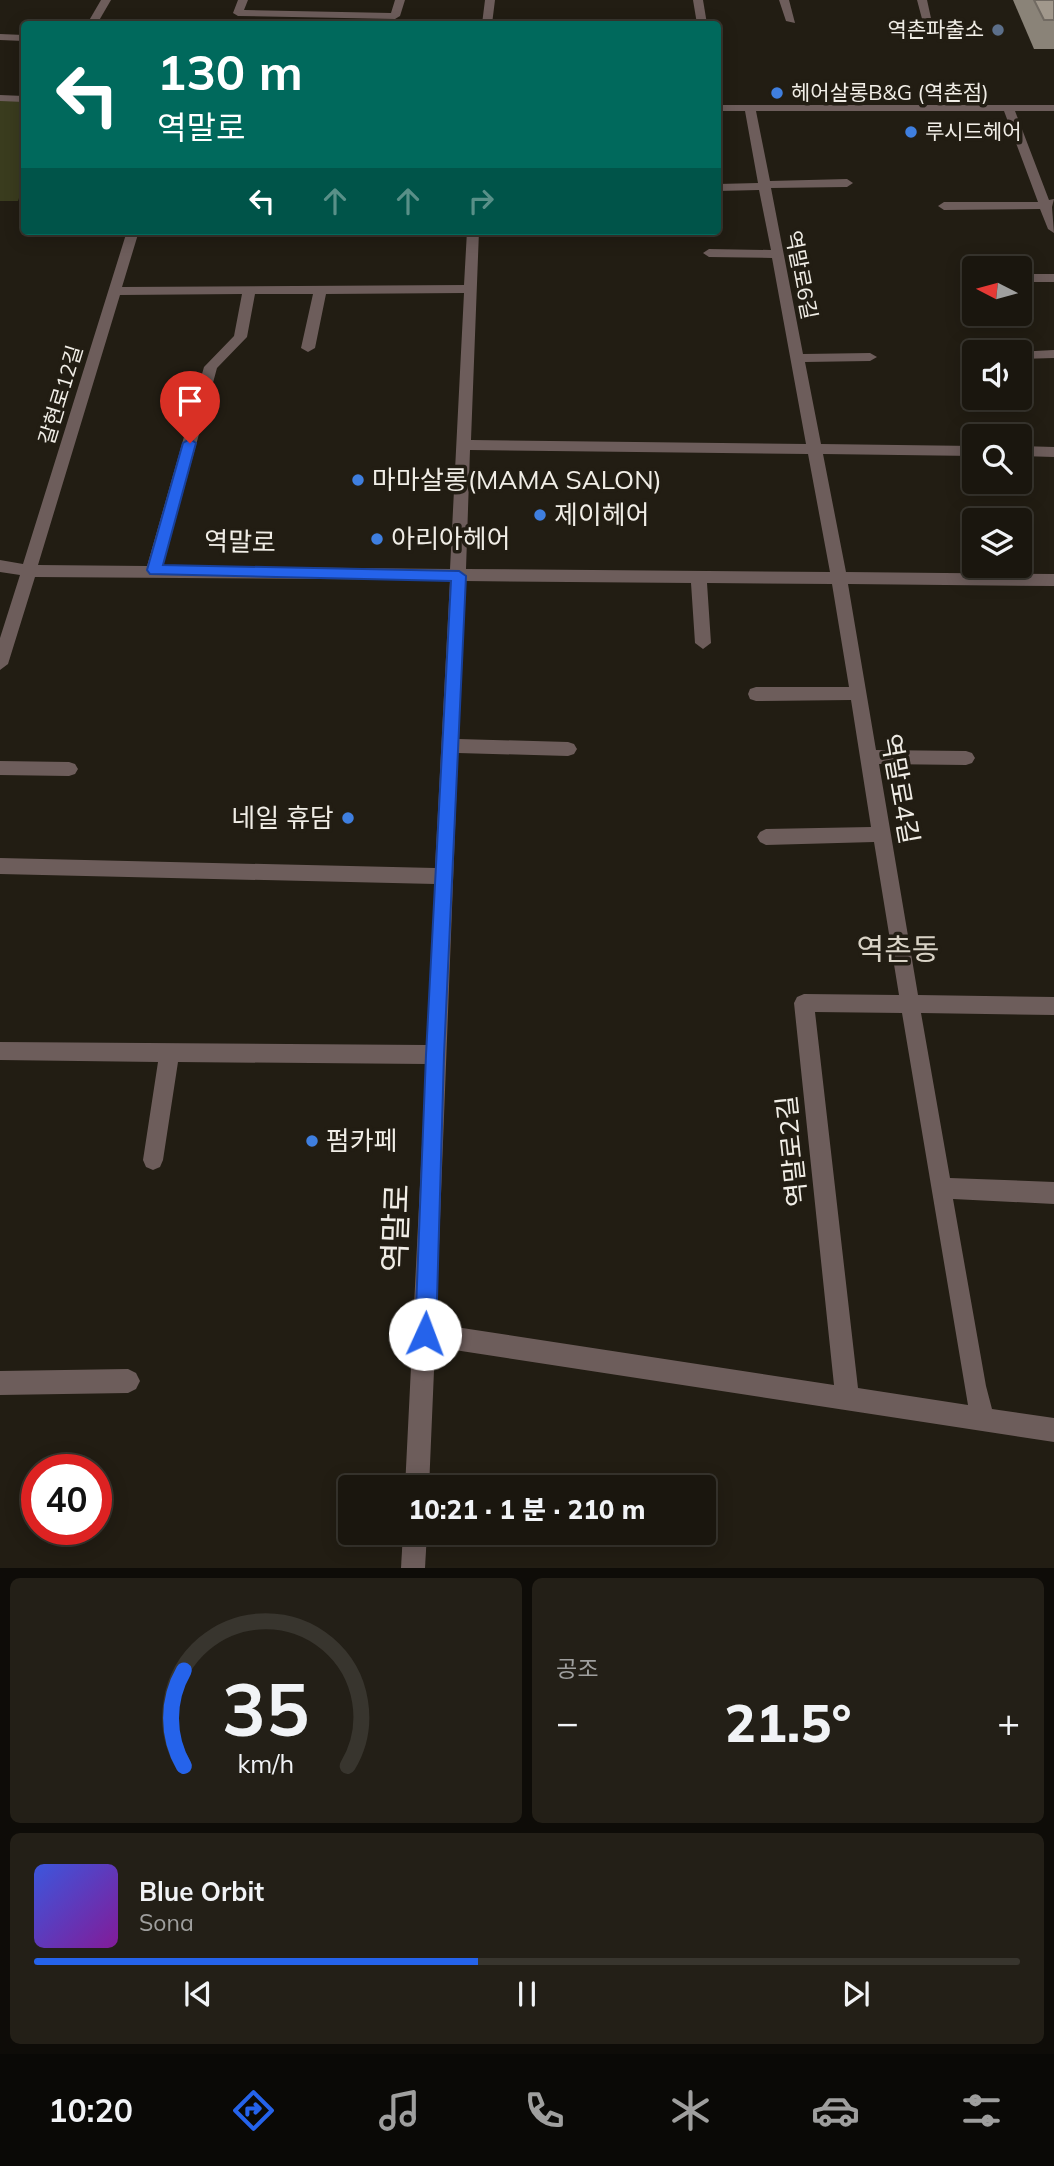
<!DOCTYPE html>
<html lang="ko">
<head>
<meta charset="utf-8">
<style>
	:root { --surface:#1a160e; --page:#231f17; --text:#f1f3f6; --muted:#9f9f9e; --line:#38352e; --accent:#2563eb }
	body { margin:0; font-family:Mulish,"Noto Sans KR",sans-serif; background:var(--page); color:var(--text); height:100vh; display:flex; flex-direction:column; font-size:26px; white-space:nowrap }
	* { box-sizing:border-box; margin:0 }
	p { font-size:23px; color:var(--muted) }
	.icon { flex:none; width:38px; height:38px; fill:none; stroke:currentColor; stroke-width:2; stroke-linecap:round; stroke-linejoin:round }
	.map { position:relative; height:1568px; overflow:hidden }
	.sheet { display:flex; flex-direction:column; gap:10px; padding:10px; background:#0e0c08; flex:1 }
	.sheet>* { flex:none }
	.banner { position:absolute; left:21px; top:21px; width:700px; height:214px; border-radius:7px; box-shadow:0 4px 18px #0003,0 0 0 2px var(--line); background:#00695c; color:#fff; overflow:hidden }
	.needle { width:46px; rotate:276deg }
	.buttons { position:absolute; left:962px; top:256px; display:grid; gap:14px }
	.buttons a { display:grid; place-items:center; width:70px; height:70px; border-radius:7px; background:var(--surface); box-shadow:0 4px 18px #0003,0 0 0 2px var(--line); font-size:35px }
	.speed { position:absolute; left:21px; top:1454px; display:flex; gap:14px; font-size:35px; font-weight:700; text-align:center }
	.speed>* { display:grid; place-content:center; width:91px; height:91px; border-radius:50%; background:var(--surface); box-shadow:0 4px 18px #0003,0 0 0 2px var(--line); line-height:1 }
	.speed .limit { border:10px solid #d22; background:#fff; color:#111 }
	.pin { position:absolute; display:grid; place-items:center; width:60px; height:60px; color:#fff; margin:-72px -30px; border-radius:50% 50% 50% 0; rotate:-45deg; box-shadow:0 0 7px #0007 }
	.pin .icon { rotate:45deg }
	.me { position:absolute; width:77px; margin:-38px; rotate:2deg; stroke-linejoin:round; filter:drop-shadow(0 0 5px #0008) }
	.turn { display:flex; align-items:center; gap:24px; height:147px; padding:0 21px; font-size:32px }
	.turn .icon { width:91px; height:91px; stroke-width:2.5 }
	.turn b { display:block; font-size:49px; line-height:60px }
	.lanes { display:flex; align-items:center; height:66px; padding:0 21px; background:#0003; justify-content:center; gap:35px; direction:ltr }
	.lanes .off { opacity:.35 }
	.big { font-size:52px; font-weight:800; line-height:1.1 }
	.sheet .widget { flex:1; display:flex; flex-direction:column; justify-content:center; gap:10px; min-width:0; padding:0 24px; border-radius:10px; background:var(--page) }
	.sheet .dial { align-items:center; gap:0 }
	.dial svg { height:182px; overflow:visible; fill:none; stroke:var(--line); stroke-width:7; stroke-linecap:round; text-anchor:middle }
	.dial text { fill:var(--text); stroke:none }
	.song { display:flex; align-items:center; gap:21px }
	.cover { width:84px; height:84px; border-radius:10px; background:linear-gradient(135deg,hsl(230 70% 55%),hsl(290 70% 35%)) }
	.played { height:7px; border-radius:4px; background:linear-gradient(90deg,var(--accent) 45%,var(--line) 45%) }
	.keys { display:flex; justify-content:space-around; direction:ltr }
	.heat { display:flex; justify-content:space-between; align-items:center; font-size:38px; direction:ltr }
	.sheet .tiles { flex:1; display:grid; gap:10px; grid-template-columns:1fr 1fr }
	.widget:last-child { grid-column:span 2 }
	.trip { position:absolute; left:338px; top:1475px; width:378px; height:70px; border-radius:7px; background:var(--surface); box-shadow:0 4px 18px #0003,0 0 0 2px var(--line); font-weight:800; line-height:70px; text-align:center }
	.menu { display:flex; height:112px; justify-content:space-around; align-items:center; background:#0a0906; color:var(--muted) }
	.menu .icon { width:49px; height:49px }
	.menu .selected { color:var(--accent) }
	.menu b { font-size:32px; color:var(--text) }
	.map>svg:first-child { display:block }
	.green { fill:#3a3c1e }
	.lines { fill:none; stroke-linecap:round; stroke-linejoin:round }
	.minor { fill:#6d5d5b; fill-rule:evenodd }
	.wall { fill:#8a8378 }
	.building { fill:#a1988c; stroke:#716a62; stroke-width:2 }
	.route { fill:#2563eb; stroke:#184099; stroke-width:2 }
	.service-dot { fill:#5c6f8a; stroke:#221d13; stroke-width:2.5 }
	.shop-dot { fill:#3f7fe0; stroke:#221d13; stroke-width:2.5 }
	.labels { text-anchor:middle; stroke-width:7; stroke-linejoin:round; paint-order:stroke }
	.far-poi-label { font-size:21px; fill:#f0ede6; stroke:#221d13; text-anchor:start }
	.far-street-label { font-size:21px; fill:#f0ede6; stroke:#221d13 }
	.poi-label { font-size:26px; fill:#f0ede6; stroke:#221d13; text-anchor:start }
	.street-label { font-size:26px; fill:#f0ede6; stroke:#221d13 }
	.quarter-label { font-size:30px; fill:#d9d3c6; stroke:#221d13 }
	.near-street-label { font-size:32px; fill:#f0ede6; stroke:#221d13 }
</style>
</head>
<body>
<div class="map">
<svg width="1054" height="1568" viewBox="0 0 1054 1568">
	<rect width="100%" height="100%" fill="#221d13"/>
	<path class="green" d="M0,98L24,99V183L18,201H0Z"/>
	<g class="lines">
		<g class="minor">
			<path d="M101,0H111L97,24H87Z"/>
			<path d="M238,0H248L244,10L391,13L395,0H405L400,16L395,19L238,16L233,13Z"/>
			<path d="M485,0H495L492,24H482Z"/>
			<path d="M693,0H703L707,24H697Z"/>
			<path d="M779,0H789L795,23L786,21Z"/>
			<path d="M917,0H927L934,32L925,30Z"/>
			<path d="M0,34L24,35V41L0,40Z"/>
			<path d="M0,95L24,96V102L0,101Z"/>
			<path d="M718,105H1054V111H1015L1049,200L1054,199L1052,207L1054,233L1048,229L1040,209L944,210L938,206L944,202H1038L1004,111H756L770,181L847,179L853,183L847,187L771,188L803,354L870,353L877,357L870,361L805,362L821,444L975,446V456L823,454L846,572L1054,574V586L848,584L876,750L966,751L972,753L975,758L972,763L966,765L879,764L918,995L1054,997V1015L921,1013L950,1178L1054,1182V1204L953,1199L986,1386L992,1409L1054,1418V1442L435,1347L429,1488H405L426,1064L178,1062L163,1160L160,1167L153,1170L146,1167L143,1160L158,1062L0,1060V1042L427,1045L435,884L0,874V858L435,868L450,580L35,577L8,664L0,670V638L20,575L0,572V560L23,564L127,231H139L122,287L464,285L467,231H479L471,440L806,444L772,258L709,257L703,253L709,249L771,250L759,190L718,191V184L758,183L745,111H718ZM464,293L450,569L163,566L217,368L247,337L255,294H313L301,348L308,352L315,348L326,294ZM242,294L234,336L204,367L147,566L38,565L120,295ZM470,450L808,454L830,572L466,569ZM465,581L691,583L695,643L703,649L711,643L707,583L832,584L849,687H756L750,689L748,694L750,699L756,701L851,700L871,827L766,829L760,832L757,837L760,842L766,845L874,842L899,995L804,994L797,997L794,1003L834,1385L436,1324L458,753L568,756L574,754L577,749L574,744L568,742L459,739ZM815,1012L902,1013L968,1405L858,1388Z"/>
			<rect x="1020" y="274" width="34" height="8"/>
			<path d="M1054,350V358L1020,359V352H1016Z"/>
			<path d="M1020,446L1054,447V457L1020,456Z"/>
			<path d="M0,761L69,762L75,764L78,769L75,774L69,776L0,775Z"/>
			<path d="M128,1369L136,1373L140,1381L136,1389L128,1393L0,1395V1371Z"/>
			<path d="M403,1533H427L425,1568H401Z"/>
		</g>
	</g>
	<path class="wall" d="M1013,0H1054V49H1034Z"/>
	<path class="building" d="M1034,0H1054V20H1044Z"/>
	<path class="route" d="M190,439L196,443L163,565L459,571L466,576L444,1055L436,1334L433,1341L425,1344L418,1341L415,1334L426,1055L451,581L150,574L147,570L183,443Z"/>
	<circle class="service-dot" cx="998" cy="30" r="7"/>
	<g class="shop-dot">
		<circle cx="777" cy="93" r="7"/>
		<circle cx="911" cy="132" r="7"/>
		<circle cx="358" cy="480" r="7"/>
		<circle cx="540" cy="515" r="7"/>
		<circle cx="377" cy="539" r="7"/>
		<circle cx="348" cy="818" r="7"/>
		<circle cx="312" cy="1141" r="7"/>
	</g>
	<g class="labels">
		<g class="far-poi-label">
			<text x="984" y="37" text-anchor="end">역촌파출소</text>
			<text x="791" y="100">헤어살롱B&amp;G (역촌점)</text>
			<text x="925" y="139">루시드헤어</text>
		</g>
		<g class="far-street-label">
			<text transform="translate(801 275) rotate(79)" y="7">역말로6길</text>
			<text transform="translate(61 395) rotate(-73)" y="7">갈현로12길</text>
		</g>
		<g class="poi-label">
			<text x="372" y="489">마마살롱(MAMA SALON)</text>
			<text x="554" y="524">제이헤어</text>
			<text x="391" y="548">아리아헤어</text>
			<text x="334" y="827" text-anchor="end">네일 휴담</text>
			<text x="326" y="1150">펌카페</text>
		</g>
		<g class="street-label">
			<text transform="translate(240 542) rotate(1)" y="9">역말로</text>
			<text transform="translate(900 789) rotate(80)" y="9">역말로4길</text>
			<text transform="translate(792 1151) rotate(-96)" y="9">역말로2길</text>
		</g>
		<g class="quarter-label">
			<text x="898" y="960">역촌동</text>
		</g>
		<g class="near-street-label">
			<text transform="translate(396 1228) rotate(-88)" y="11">역말로</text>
		</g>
	</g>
</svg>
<div class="buttons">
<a><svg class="needle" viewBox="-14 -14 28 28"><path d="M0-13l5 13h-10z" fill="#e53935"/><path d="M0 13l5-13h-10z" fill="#9f9f9e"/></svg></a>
<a><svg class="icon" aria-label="sound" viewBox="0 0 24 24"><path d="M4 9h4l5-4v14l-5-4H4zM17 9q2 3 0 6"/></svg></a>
<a><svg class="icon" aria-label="search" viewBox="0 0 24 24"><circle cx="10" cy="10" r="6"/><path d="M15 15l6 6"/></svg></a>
<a><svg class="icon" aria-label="layers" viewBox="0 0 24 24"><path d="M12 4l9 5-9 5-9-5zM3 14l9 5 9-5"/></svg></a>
</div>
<div class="speed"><div class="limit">40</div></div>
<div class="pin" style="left:190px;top:443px;background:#d93025"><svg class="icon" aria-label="arrive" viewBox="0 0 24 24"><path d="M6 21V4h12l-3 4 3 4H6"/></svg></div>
<svg class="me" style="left:425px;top:1334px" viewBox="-20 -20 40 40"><circle r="19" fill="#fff"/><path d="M0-13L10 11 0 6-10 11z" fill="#2563eb"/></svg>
<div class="trip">10:21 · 1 분 · 210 m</div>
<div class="banner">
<div class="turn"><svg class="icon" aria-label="left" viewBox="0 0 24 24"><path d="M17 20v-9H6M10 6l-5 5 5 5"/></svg><div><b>130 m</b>역말로</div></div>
<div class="lanes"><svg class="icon" aria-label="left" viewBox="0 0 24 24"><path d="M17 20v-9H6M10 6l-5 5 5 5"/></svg><svg class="icon off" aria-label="ahead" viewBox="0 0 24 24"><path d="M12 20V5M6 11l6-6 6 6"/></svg><svg class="icon off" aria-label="ahead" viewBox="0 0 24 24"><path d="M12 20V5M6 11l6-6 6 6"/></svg><svg class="icon off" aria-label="right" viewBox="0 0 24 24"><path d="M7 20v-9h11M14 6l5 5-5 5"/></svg></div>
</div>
</div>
<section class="sheet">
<div class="tiles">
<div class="widget dial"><svg viewBox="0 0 100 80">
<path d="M14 69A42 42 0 1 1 86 69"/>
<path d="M14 69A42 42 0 0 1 14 27" stroke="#2563eb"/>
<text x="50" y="56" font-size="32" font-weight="700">35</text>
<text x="50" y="72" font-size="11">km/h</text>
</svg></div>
<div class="widget"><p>공조</p>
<div class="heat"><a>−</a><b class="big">21.5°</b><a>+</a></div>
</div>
<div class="widget">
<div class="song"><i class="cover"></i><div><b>Blue Orbit</b><p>Sona</p></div></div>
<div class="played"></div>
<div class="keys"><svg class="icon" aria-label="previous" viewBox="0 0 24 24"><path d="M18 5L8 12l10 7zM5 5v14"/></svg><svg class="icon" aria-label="pause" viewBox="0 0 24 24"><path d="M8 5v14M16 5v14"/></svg><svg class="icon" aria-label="next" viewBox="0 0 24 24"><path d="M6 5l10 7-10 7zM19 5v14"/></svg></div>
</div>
</div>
</section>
<nav class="menu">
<b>10:20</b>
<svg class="icon selected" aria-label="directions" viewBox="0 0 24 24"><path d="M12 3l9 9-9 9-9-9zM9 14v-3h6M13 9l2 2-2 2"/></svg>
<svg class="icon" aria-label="music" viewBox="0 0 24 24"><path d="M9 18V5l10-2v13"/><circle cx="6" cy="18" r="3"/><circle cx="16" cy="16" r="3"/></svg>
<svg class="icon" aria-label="phone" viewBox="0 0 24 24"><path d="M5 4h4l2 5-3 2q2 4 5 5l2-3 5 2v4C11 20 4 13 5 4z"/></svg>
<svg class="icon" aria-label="climate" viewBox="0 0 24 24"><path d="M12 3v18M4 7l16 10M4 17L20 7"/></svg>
<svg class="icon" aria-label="car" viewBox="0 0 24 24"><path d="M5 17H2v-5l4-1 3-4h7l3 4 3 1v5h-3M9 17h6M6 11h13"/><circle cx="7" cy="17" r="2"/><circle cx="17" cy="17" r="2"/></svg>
<svg class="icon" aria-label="filters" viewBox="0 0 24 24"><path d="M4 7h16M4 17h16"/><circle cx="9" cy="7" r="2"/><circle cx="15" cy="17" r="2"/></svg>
</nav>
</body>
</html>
